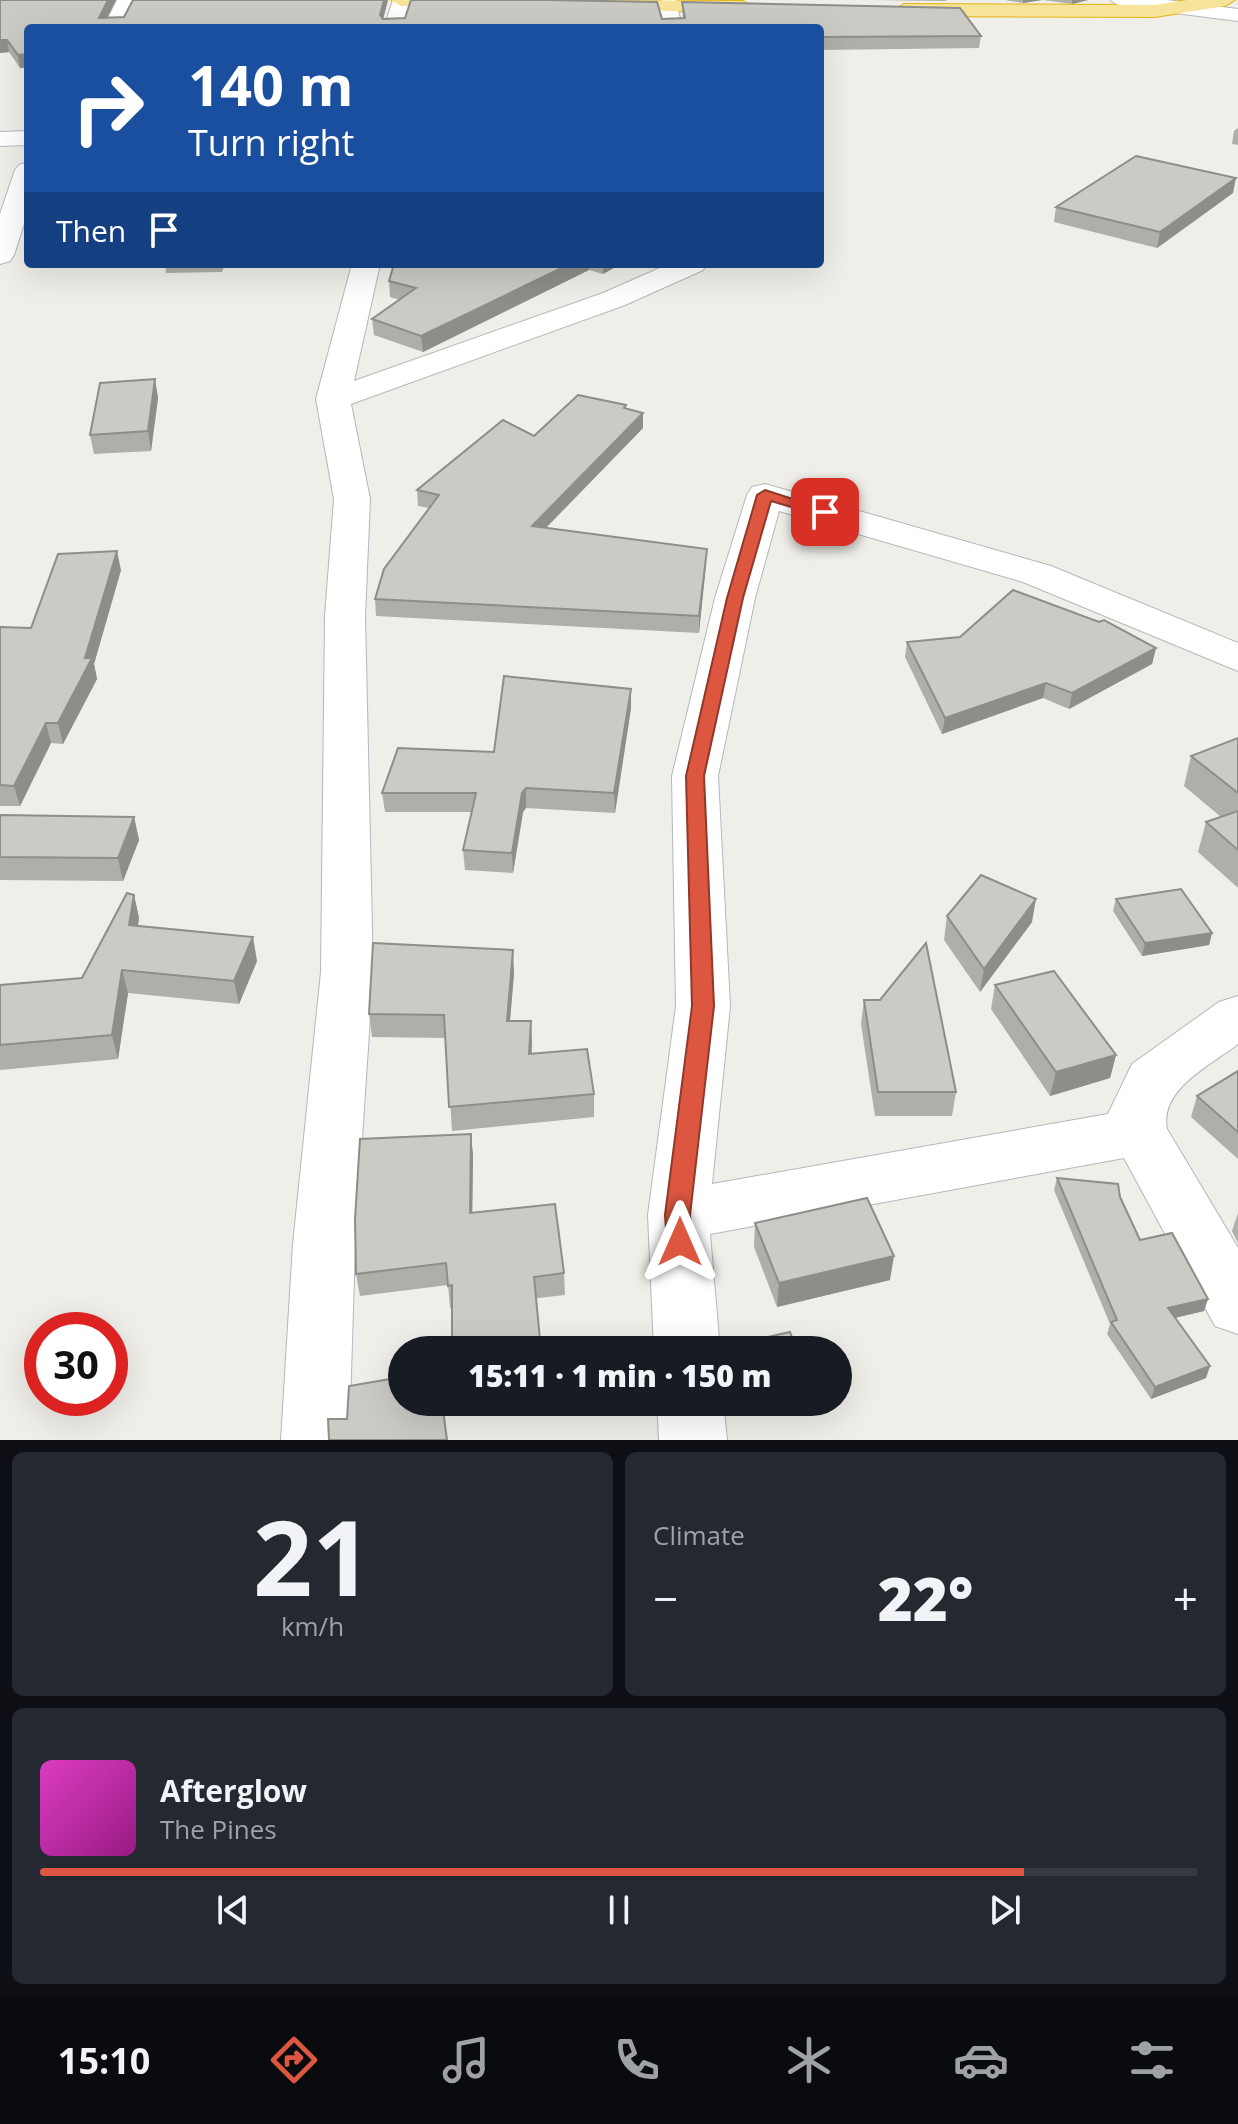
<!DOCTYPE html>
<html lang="en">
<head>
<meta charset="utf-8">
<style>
	:root { --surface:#171b24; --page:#242831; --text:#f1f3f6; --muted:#9ea1a6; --line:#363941; --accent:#dd5740 }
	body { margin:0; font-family:"Open Sans",sans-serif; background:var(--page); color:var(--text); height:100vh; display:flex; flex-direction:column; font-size:30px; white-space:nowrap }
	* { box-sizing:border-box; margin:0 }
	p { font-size:26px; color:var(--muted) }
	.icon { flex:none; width:44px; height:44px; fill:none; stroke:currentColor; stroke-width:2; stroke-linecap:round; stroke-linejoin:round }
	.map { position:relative; height:1440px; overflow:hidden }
	.panel { display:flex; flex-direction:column; gap:12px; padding:12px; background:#0d0f14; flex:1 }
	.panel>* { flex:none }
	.banner { position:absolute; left:24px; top:24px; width:800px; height:244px; border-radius:8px; box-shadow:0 8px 32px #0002; background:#1a4fa0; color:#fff; overflow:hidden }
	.speed { position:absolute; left:24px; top:1312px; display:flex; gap:16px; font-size:40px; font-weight:700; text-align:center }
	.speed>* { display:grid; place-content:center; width:104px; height:104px; border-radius:50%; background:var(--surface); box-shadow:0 8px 32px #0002; line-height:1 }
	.speed .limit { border:12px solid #d22; background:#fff; color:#111 }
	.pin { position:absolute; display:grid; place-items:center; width:68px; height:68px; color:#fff; margin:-34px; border-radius:16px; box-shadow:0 4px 12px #0006 }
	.me { position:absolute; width:88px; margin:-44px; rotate:0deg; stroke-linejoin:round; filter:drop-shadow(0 0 6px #0008) }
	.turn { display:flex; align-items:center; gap:28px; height:168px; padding:0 32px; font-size:36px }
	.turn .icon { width:104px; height:104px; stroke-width:2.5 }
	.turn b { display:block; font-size:56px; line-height:68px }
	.then { display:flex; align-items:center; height:76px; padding:0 32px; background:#0003; gap:16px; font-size:30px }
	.big { font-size:60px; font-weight:800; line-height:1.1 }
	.panel .card { flex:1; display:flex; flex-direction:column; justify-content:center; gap:12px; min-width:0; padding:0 28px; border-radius:12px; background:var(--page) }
	.panel .dial { align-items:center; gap:0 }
	.dial b { font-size:104px; line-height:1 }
	.song { display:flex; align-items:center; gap:24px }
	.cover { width:96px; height:96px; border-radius:12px; background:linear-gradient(135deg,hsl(310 70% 55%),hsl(310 70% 35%)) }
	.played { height:8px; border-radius:4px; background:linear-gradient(90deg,var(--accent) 85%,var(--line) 85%) }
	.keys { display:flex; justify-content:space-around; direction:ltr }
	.heat { display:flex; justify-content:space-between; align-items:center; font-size:44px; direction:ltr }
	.panel .tiles { flex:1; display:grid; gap:12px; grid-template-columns:1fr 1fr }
	.card:last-child { grid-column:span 2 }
	.trip { position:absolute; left:388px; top:1336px; width:464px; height:80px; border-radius:40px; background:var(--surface); box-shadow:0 8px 32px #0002; font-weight:800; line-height:80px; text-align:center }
	.menu { display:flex; height:128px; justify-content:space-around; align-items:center; background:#090b0e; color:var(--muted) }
	.menu .icon { width:56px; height:56px }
	.menu .active { color:var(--accent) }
	.menu b { font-size:36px; color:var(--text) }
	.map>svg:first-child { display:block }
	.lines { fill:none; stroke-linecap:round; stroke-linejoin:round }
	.minor-casing { stroke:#b4b7bb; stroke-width:2 }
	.highway-casing { stroke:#e6b211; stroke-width:2 }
	.minor { fill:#fff; fill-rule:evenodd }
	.highway { fill:#f5e499; fill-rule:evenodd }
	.wall { fill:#afaea9 }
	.shaded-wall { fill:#8e8d89 }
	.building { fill:#cbcac4; stroke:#8e8d89; stroke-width:2 }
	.route { fill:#dd5740; stroke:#90392a; stroke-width:2 }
</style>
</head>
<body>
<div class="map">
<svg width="1238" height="1440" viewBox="0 0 1238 1440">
	<rect width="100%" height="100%" fill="#f0eee8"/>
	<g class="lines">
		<g class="minor-casing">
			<g id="minor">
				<path d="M117,0H137L123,28H103Z"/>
				<path d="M393,0H413L404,28H384Z"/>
				<path d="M662,0H676L682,28H662L659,4Z"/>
				<path d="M1110,0H1167L1238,9V21L1120,6Z"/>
				<path d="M28,131V145L0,146V132Z"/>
				<path d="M28,162V211L14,255L10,261L0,264V214L15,170L19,165Z"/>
				<path d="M352,264H380L354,381L603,293L669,264H707L703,270L625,305L351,404L370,499L365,616L373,972L355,1244L349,1440H281L293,1244L321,972L325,616L334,499L316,399Z"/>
				<path d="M765,484L1051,566L1238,643V671L1023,582L779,511L755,598L718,776L730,1006L712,1184L1108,1114L1132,1064L1219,1002L1238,996V1044C1211,1065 1159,1089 1167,1129L1238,1248V1334L1215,1326L1124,1158L710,1234L720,1350H654L648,1215L676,1006L672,776L715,598L747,495L752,487Z"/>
				<path d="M657,1402H723L727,1440H659Z"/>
			</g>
		</g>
		<g class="highway-casing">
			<g id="highway">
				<path d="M391,0H480L481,1L471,7L401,6Z"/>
				<path d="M592,0L743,1L753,7L743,13L600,9L593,7L590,3Z"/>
				<path d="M1187,0H1235L1225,6L1155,17L904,16L894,10L904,4L1155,5Z"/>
			</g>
		</g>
		<use href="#minor" class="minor"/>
		<use href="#highway" class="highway"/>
	</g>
	<g class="wall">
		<path d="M0,0H116L107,18L124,17L133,0H388L383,19L683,18L682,2L981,36L979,48L820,50V28H28V67L20,68L9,52L0,53Z"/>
		<path d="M871,0H946V1Z"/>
		<path d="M1005,0H1042L1023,3Z"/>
		<path d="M1043,0H1088L1072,4Z"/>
		<path d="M1238,128V145L1232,144L1234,131Z"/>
		<path d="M28,141V160L24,145Z"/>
		<path d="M1233,193L1157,248L1054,222L1056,207Z"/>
		<path d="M165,264H225L222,272L166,273Z"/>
		<path d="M394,264H621L603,274L589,270L423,352L374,335L372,319L400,300L390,297L389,281Z"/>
		<path d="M155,379L158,398L151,451L94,454L90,435Z"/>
		<path d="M626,405V409L643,413V428L546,528L707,549L699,633L376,616L375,599L429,508L418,506L417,490L534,436Z"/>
		<path d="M121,570L94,664L97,679L63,744L51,743L20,806H0V627L31,628Z"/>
		<path d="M907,642L1156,648L1152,664L1069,709L1043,698L942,734L905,657Z"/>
		<path d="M631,689V708L615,813L526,808L523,812L513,873L465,870L463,850L472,812H385L382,793L494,752Z"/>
		<path d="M1238,738V887H1237L1198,852L1206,822L1221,817L1184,786L1191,756Z"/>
		<path d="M0,815L134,817L139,840L123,881L0,880Z"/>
		<path d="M134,895L139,918L138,926L257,961L239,1004L128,993L118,1059L0,1070V985L82,978Z"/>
		<path d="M1116,899L1212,933L1209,945L1142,956L1113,911Z"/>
		<path d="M947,916L1032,922L980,992L944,940Z"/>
		<path d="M514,973L510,1021H531L532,1054L594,1094V1117L452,1131L446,1038L372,1037L369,1014Z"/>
		<path d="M995,985L1116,1055L1110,1078L1050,1096L991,1009Z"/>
		<path d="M864,1000L956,1092L952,1116H875L861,1024Z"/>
		<path d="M1238,1071V1159L1191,1117L1197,1096Z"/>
		<path d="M471,1134L473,1156L472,1213L564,1273L565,1295L450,1308L448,1285L360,1296L356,1274Z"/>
		<path d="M1057,1178L1120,1197L1140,1240L1208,1299L1204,1311L1175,1318L1206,1378L1151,1399L1107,1334L1110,1324L1054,1190Z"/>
		<path d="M1238,1213V1243L1232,1231Z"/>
		<path d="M755,1223L890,1280L777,1307L754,1247Z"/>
	</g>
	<g class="shaded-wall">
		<path d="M108,0H116L102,28L99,18Z"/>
		<path d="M384,0H388L381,27L380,15Z"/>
		<path d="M1023,0H1042L1023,3Z"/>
		<path d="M1072,0H1088L1072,4Z"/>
		<path d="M0,40H7L9,52L0,53Z"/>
		<path d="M28,54V67L20,68L18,55Z"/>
		<path d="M1236,178L1233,193L1157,248L1160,232Z"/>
		<path d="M570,264H589V270L423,352L421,336Z"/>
		<path d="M603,264H621L603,274Z"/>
		<path d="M155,379L158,398L151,451L148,431Z"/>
		<path d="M643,413V428L532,542V526Z"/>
		<path d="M707,549L706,565L699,633V616Z"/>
		<path d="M117,551L121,570L94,664L97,679L63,744L58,723L85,658Z"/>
		<path d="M1156,648L1152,664L1069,709L1072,693Z"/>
		<path d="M1046,683L1043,698L942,734L945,718Z"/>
		<path d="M631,689V708L615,813L614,793Z"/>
		<path d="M46,723L51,743L20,806L14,786Z"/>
		<path d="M526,788V808L523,812L513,873L512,853L522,793Z"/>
		<path d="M134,817L139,840L123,881L118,858Z"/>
		<path d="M134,895L139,918L134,949L129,925Z"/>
		<path d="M1036,899L1032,922L980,992L984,969Z"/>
		<path d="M1212,933L1209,945L1142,956L1145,943Z"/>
		<path d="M253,937L257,961L239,1004L234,981Z"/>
		<path d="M513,950L514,973L508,1044L507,1021Z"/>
		<path d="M122,970L128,993L118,1059L112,1035Z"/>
		<path d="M531,1021L532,1044L530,1078L529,1054Z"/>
		<path d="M1116,1055L1110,1078L1050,1096L1056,1072Z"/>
		<path d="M471,1134L473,1156L472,1235L470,1213Z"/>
		<path d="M894,1256L890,1280L777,1307L779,1283Z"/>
		<path d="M1208,1299L1204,1311L1165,1320L1168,1308Z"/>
		<path d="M1210,1366L1206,1378L1151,1399L1155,1387Z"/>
		<path d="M759,1402H782L758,1408Z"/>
	</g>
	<g class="building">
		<path d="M0,0H108L99,18L124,17L133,0H384L380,15L383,19L405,18L411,0H549L657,2L662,19L685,18L682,2L960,8L981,36L820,37V28H28V54L18,55L7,40H0Z"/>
		<path d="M1136,156L1236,178L1160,232L1056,207Z"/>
		<path d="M394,264H570L421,336L372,319L416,288L389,281Z"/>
		<path d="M155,379L148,431L90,435L100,383Z"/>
		<path d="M578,395L626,405L624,408L643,413L532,526L707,549L699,616L375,599L384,569L439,495L417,490L503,420L534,436Z"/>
		<path d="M117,551L85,658H92L58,723H46L14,786L0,785V627L31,628L58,554Z"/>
		<path d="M1013,590L1099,622L1104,620L1156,648L1072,693L1046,683L945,718L907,642L960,637Z"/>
		<path d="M504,676L631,689L614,793L526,788L522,793L512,853L463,850L476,793H382L398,748L494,752Z"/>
		<path d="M1238,738V793L1191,756Z"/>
		<path d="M1238,811V850L1206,822Z"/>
		<path d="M0,815L134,817L118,858L0,857Z"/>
		<path d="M981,875L1036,899L984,969L947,916Z"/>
		<path d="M1181,889L1212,933L1145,943L1116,899Z"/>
		<path d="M127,893L134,895L129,925L253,937L234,981L122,970L112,1035L0,1045V985L82,978Z"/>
		<path d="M373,943L513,950L507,1021H531L529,1054L587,1049L594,1094L449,1107L444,1015L369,1014Z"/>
		<path d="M926,943L956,1092H878L864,1000H880Z"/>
		<path d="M1054,971L1116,1055L1056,1072L995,985Z"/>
		<path d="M1238,1071V1132L1197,1096Z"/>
		<path d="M471,1134L470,1213L555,1204L564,1273L534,1277L541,1350H452V1285L448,1286L446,1263L356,1274L355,1219L360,1139Z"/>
		<path d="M1057,1178L1118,1184L1120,1197L1140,1240L1172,1233L1208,1299L1168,1308L1210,1366L1155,1387L1111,1322L1117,1320Z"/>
		<path d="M867,1198L894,1256L779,1283L755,1223Z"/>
		<path d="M790,1332L797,1350H743L741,1343Z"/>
		<path d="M402,1377V1402H442L447,1440H329L328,1419H347L349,1386Z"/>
	</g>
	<path class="route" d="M765,490L833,512L825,517L771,501L743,598L704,776L714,1006L690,1215L692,1242L689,1250L680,1253L671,1250L667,1242L665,1215L692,1006L686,776L727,598L757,495Z"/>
</svg>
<div class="speed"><div class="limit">30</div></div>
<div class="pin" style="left:825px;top:512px;background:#d93025"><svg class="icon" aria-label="arrive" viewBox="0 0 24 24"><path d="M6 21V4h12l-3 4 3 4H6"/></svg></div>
<svg class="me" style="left:680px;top:1242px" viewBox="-20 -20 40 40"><path d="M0-17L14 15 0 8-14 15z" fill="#dd5740" stroke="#fff" stroke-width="4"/></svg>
<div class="trip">15:11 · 1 min · 150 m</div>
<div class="banner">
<div class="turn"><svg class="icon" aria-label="right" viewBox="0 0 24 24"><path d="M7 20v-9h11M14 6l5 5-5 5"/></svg><div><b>140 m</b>Turn right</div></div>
<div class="then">Then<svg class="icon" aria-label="arrive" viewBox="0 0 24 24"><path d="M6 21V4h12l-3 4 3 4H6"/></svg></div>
</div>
</div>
<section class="panel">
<div class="tiles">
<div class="card dial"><b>21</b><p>km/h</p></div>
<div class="card"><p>Climate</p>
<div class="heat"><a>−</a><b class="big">22°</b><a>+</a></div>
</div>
<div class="card">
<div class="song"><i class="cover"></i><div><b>Afterglow</b><p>The Pines</p></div></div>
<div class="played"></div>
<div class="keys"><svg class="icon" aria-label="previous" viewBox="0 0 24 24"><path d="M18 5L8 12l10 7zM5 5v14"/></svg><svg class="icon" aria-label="pause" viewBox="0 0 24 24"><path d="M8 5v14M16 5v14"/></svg><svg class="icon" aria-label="next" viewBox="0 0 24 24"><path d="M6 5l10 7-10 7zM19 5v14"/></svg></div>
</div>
</div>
</section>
<nav class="menu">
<b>15:10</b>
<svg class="icon active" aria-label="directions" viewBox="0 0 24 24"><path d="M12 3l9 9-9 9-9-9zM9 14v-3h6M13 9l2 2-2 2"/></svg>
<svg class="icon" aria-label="music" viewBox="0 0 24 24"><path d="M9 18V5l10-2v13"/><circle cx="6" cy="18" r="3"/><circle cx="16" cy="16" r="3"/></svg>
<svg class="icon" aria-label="phone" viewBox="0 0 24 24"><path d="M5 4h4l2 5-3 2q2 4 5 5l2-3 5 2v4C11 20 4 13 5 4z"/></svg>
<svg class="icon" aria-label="climate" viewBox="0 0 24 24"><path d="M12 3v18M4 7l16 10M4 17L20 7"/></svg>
<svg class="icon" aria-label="car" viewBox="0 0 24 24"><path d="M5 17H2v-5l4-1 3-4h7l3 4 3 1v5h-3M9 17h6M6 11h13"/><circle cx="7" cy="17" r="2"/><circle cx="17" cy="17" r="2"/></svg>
<svg class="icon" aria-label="filters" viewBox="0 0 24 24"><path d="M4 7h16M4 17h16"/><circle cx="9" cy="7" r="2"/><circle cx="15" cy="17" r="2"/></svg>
</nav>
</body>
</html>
